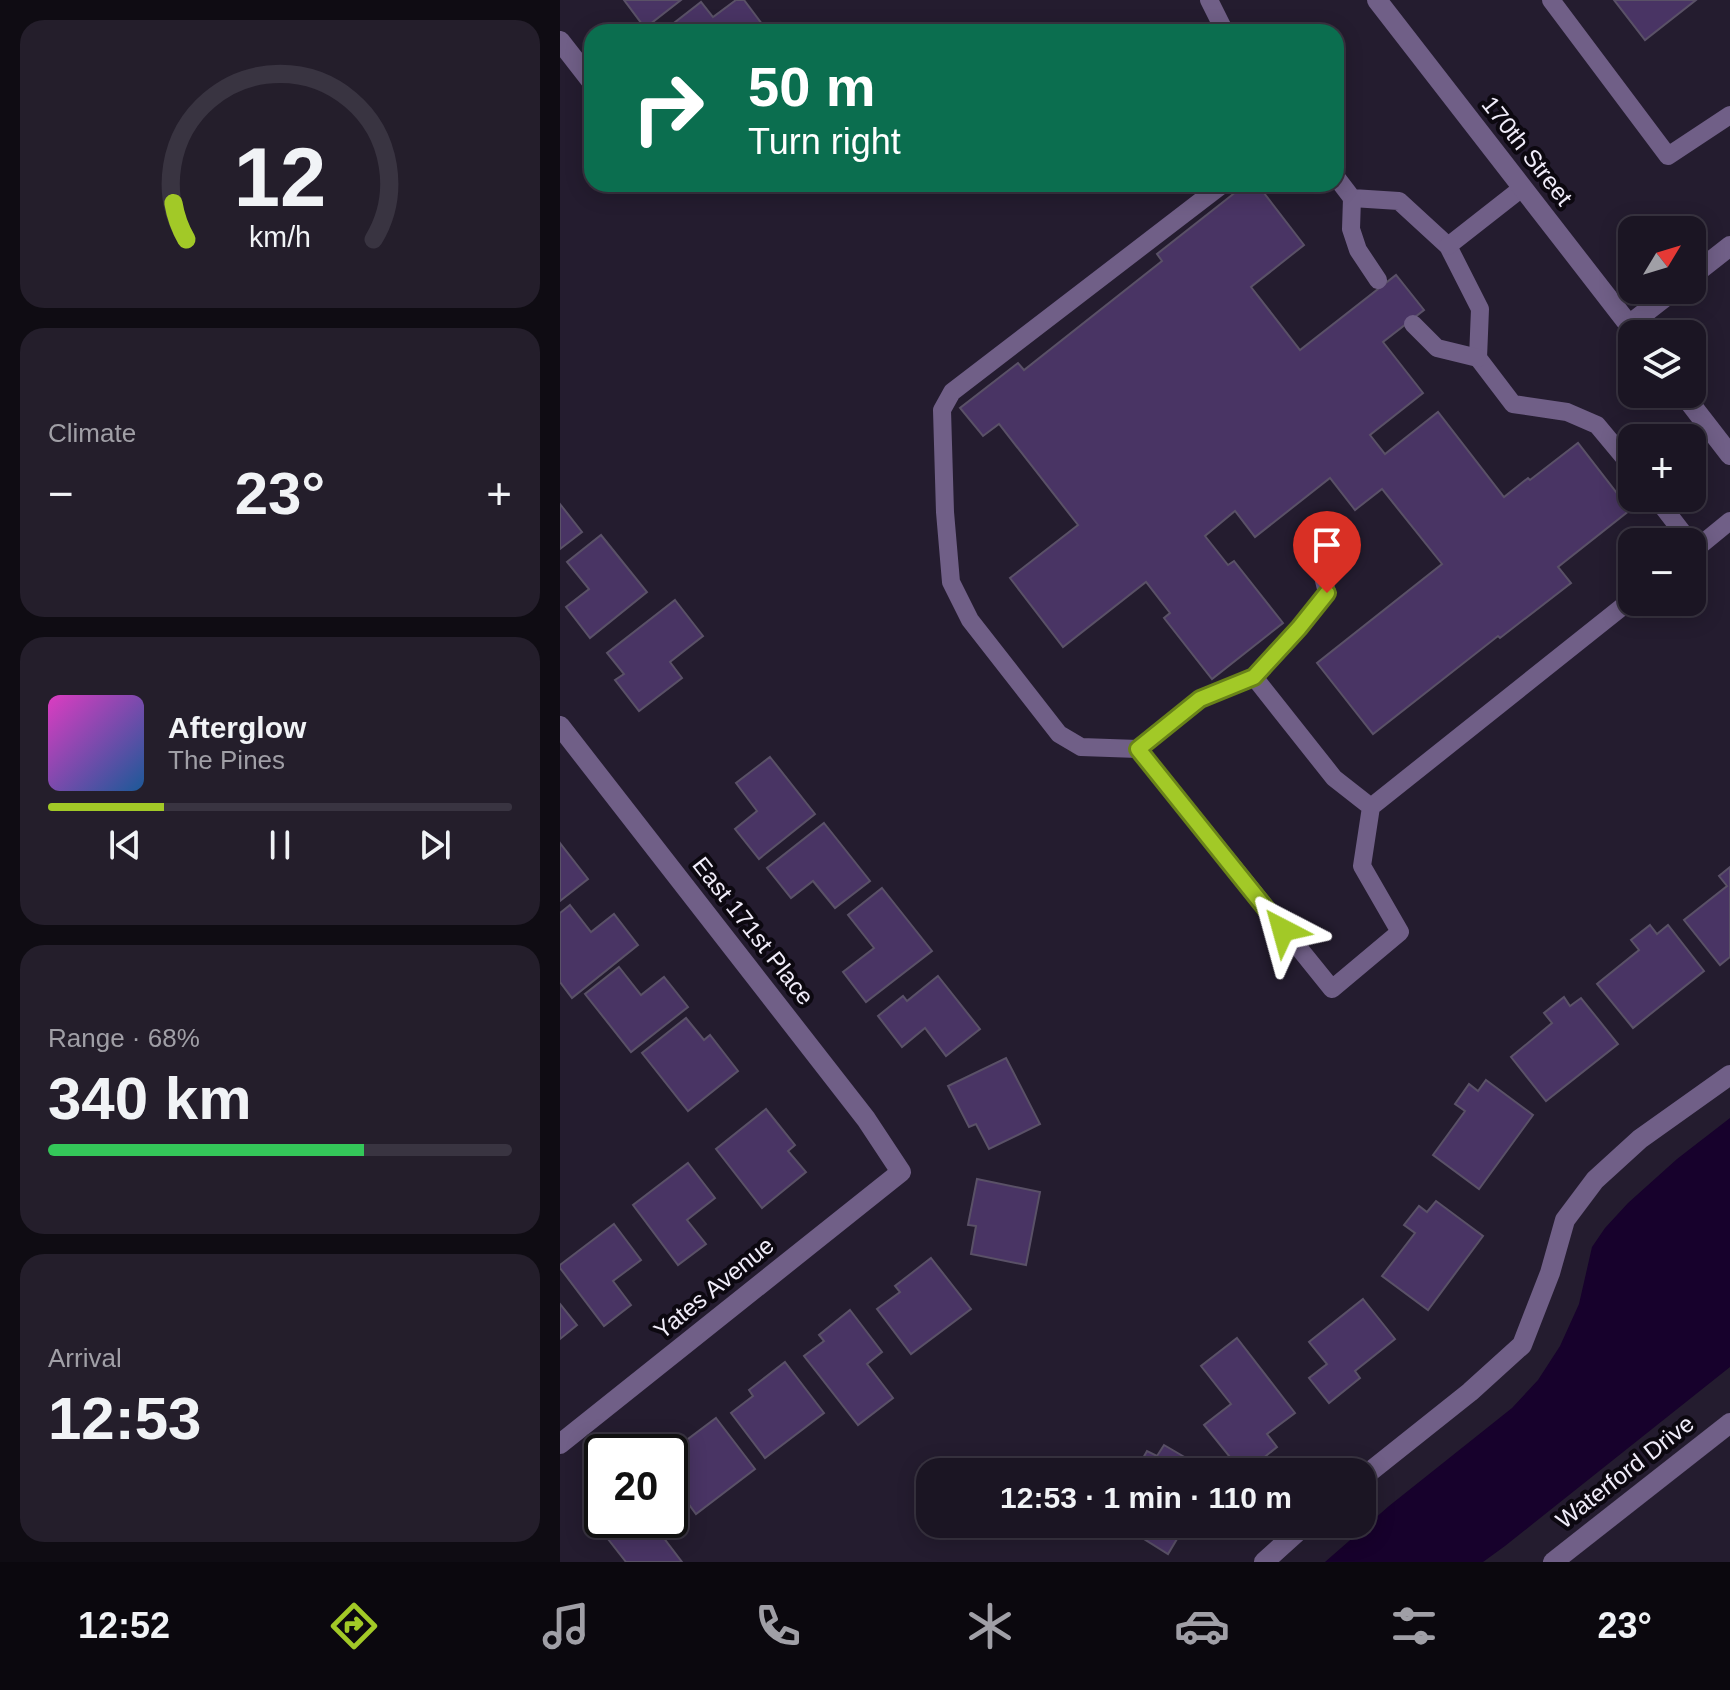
<!DOCTYPE html>
<html lang="en">
<head>
<meta charset="utf-8">
<style>
	:root { --surface:#1b1523; --page:#241e2b; --text:#f1f3f6; --muted:#a09fa6; --line:#393441; --accent:#a2c927 }
	body { margin:0; font-family:Helvetica,sans-serif; background:var(--page); color:var(--text); height:100vh; display:flex; flex-direction:column; font-size:30px; white-space:nowrap }
	* { box-sizing:border-box; margin:0 }
	p { font-size:26px; color:var(--muted) }
	.icon { flex:none; width:44px; height:44px; fill:none; stroke:currentColor; stroke-width:2; stroke-linecap:round; stroke-linejoin:round }
	.map { position:relative; flex:1; overflow:hidden }
	.details { display:flex; flex-direction:column; gap:20px; padding:20px; background:#0f0c13; width:560px }
	.details>* { flex:none }
	.top-card { position:absolute; left:24px; top:24px; width:760px; height:168px; border-radius:24px; box-shadow:0 4px 20px #0003,0 0 0 2px var(--line); background:#0b6e4f; color:#fff; overflow:hidden }
	.needle { width:52px; rotate:52deg }
	.controls { position:absolute; left:1058px; top:216px; display:grid; gap:16px }
	.controls a { display:grid; place-items:center; width:88px; height:88px; border-radius:16px; background:var(--surface); box-shadow:0 4px 20px #0003,0 0 0 2px var(--line); font-size:40px }
	.speed { position:absolute; left:24px; top:1434px; display:flex; gap:16px; font-size:40px; font-weight:700; text-align:center }
	.speed>* { display:grid; place-content:center; width:104px; height:104px; border-radius:50%; background:var(--surface); box-shadow:0 4px 20px #0003,0 0 0 2px var(--line); line-height:1 }
	.speed .limit { border:4px solid #111; border-radius:12px; background:#fff; color:#111 }
	.pin { position:absolute; display:grid; place-items:center; width:68px; height:68px; color:#fff; margin:-82px -34px; border-radius:50% 50% 50% 0; rotate:-45deg; box-shadow:0 0 8px #0007 }
	.pin .icon { rotate:45deg }
	.me { position:absolute; width:88px; margin:-44px; rotate:321deg; stroke-linejoin:round; filter:drop-shadow(0 0 6px #0008) }
	.turn { display:flex; align-items:center; gap:28px; height:168px; padding:0 32px; font-size:36px }
	.turn .icon { width:104px; height:104px; stroke-width:2.5 }
	.turn b { display:block; font-size:56px; line-height:68px }
	.big { font-size:60px; font-weight:700; line-height:1.1 }
	.details .card { flex:1; display:flex; flex-direction:column; justify-content:center; gap:12px; min-width:0; padding:0 28px; border-radius:24px; background:var(--page) }
	.details .dial { align-items:center; gap:0 }
	.dial svg { height:208px; overflow:visible; fill:none; stroke:var(--line); stroke-width:7; stroke-linecap:round; text-anchor:middle }
	.dial text { fill:var(--text); stroke:none }
	.song { display:flex; align-items:center; gap:24px }
	.cover { width:96px; height:96px; border-radius:12px; background:linear-gradient(135deg,hsl(310 70% 55%),hsl(210 70% 35%)) }
	.played { height:8px; border-radius:4px; background:linear-gradient(90deg,var(--accent) 25%,var(--line) 25%) }
	.keys { display:flex; justify-content:space-around; direction:ltr }
	.heat { display:flex; justify-content:space-between; align-items:center; font-size:44px; direction:ltr }
	.charge { height:12px; border-radius:6px; background:linear-gradient(90deg,#34c759 68%,var(--line) 0) }
	.trip { position:absolute; left:356px; top:1458px; width:460px; height:80px; border-radius:24px; background:var(--surface); box-shadow:0 4px 20px #0003,0 0 0 2px var(--line); font-weight:700; line-height:80px; text-align:center }
	.tabs { display:flex; height:128px; justify-content:space-around; align-items:center; background:#0b080e; color:var(--muted) }
	.tabs .icon { width:56px; height:56px }
	.tabs .current { color:var(--accent) }
	.tabs b { font-size:36px; color:var(--text) }
	main { display:flex; flex:1; min-height:0 }
	.map>svg:first-child { display:block }
	.water { fill:#17012c }
	.building { fill:#493464; stroke:#5a5167; stroke-width:2 }
	.lines { fill:none; stroke-linecap:round; stroke-linejoin:round }
	.service { stroke:#705f87; stroke-width:18 }
	.minor { stroke:#705f87; stroke-width:20 }
	.tertiary { stroke:#705f87; stroke-width:20 }
	.route-casing { stroke:#698319; stroke-width:20 }
	.route { stroke:#a2c927; stroke-width:14 }
	.labels { text-anchor:middle; stroke-width:8; stroke-linejoin:round; paint-order:stroke }
	.street-label { font-size:24px; fill:#f0ecf9; stroke:#0c0810 }
</style>
</head>
<body>
<main>
<section class="details">
<div class="card dial"><svg viewBox="0 0 100 80">
<path d="M14 69A42 42 0 1 1 86 69"/>
<path d="M14 69A42 42 0 0 1 9 55" stroke="#a2c927"/>
<text x="50" y="56" font-size="32" font-weight="700">12</text>
<text x="50" y="72" font-size="11">km/h</text>
</svg></div>
<div class="card"><p>Climate</p>
<div class="heat"><a>−</a><b class="big">23°</b><a>+</a></div>
</div>
<div class="card">
<div class="song"><i class="cover"></i><div><b>Afterglow</b><p>The Pines</p></div></div>
<div class="played"></div>
<div class="keys"><svg class="icon" aria-label="previous" viewBox="0 0 24 24"><path d="M18 5L8 12l10 7zM5 5v14"/></svg><svg class="icon" aria-label="pause" viewBox="0 0 24 24"><path d="M8 5v14M16 5v14"/></svg><svg class="icon" aria-label="next" viewBox="0 0 24 24"><path d="M6 5l10 7-10 7zM19 5v14"/></svg></div>
</div>
<div class="card"><p>Range · 68%</p><b class="big">340 km</b><div class="charge"></div></div>
<div class="card"><p>Arrival</p><b class="big">12:53</b></div>
</section>
<div class="map">
<svg width="1170" height="1562" viewBox="0 0 1170 1562">
	<rect width="100%" height="100%" fill="#241c2f"/>
	<path class="water" d="M1170,1118V1367L945,1546L923,1562H765L829,1506L952,1408L978,1380L1000,1346L1019,1304L1032,1247L1045,1228L1068,1203L1117,1159Z"/>
	<g class="building">
		<path d="M64,0H121L85,28Z"/>
		<path d="M176,0H184L208,32H121L114,23L141,2L153,17Z"/>
		<path d="M1054,0H1136L1085,40Z"/>
		<path d="M686,184H697L744,245L691,287L740,350L836,275L864,310L823,342L863,393L810,435L825,454L878,412L944,497L968,478L970,480L1018,443L1070,510L998,567L1011,583L940,638L938,636L813,734L757,663L882,564L822,489L795,510L770,478L695,537L675,511L645,536L668,565L674,561L723,623L652,679L604,618L610,613L586,582L503,647L450,578L518,525L439,424L423,436L400,408L458,363L464,370L602,261L597,254Z"/>
		<path d="M0,504L22,532L0,549Z"/>
		<path d="M41,535L87,592L30,638L6,607L29,589L7,562Z"/>
		<path d="M115,600L143,636L110,662L122,678L79,711L55,680L64,674L47,653Z"/>
		<path d="M210,757L255,814L199,859L175,829L197,811L176,783Z"/>
		<path d="M264,823L310,881L275,908L253,881L231,898L207,868Z"/>
		<path d="M0,843L28,879L0,901Z"/>
		<path d="M1170,867V957L1160,965L1124,920L1167,886L1159,876Z"/>
		<path d="M322,888L372,951L306,1002L283,972L314,948L288,915Z"/>
		<path d="M10,905L31,932L54,914L78,945L12,998L0,982V913Z"/>
		<path d="M1090,925L1097,934L1108,925L1144,971L1073,1028L1037,984L1079,950L1071,940Z"/>
		<path d="M59,967L81,995L104,977L128,1007L71,1052L25,994Z"/>
		<path d="M378,976L420,1029L386,1056L365,1028L342,1047L318,1016L343,996L347,1001Z"/>
		<path d="M1004,997L1010,1006L1021,998L1058,1044L986,1101L951,1057L992,1023L984,1013Z"/>
		<path d="M126,1018L144,1040L150,1035L178,1071L128,1111L82,1053Z"/>
		<path d="M446,1058L480,1124L429,1149L416,1124L409,1127L388,1086Z"/>
		<path d="M926,1080L973,1115L919,1189L873,1155L905,1111L895,1104L909,1084L918,1091Z"/>
		<path d="M206,1109L235,1145L228,1151L246,1172L202,1208L156,1149Z"/>
		<path d="M128,1163L155,1198L127,1220L146,1244L118,1265L73,1205Z"/>
		<path d="M417,1179L480,1192L466,1265L411,1254L416,1226L408,1225Z"/>
		<path d="M876,1201L923,1236L868,1310L822,1276L855,1233L844,1225L859,1206L867,1212Z"/>
		<path d="M54,1224L81,1260L53,1281L71,1305L44,1326L0,1268V1265Z"/>
		<path d="M371,1258L411,1309L351,1354L317,1309L340,1292L335,1286Z"/>
		<path d="M803,1299L835,1339L795,1371L800,1378L769,1403L749,1378L767,1364L749,1342Z"/>
		<path d="M0,1304L17,1325L0,1339Z"/>
		<path d="M290,1310L322,1352L307,1364L333,1398L298,1425L244,1356L264,1341L259,1335Z"/>
		<path d="M677,1338L735,1413L707,1434L717,1447L686,1472H682L644,1425L671,1404L641,1366Z"/>
		<path d="M225,1362L264,1413L205,1458L171,1413L193,1396L189,1390Z"/>
		<path d="M156,1418L195,1469L136,1514L110,1479V1463L125,1452L120,1445Z"/>
		<path d="M604,1445L650,1472H575L587,1451L597,1456Z"/>
		<path d="M110,1514L115,1522L100,1533L122,1562H66L37,1525L44,1520H110Z"/>
		<path d="M560,1524H626L608,1554Z"/>
	</g>
	<g class="lines">
		<g class="service">
			<path d="M649,0L665,32"/>
			<path d="M991,0L1108,156L1170,115"/>
			<path d="M776,177L792,198L839,201L888,246L920,309L918,358L953,404L1007,412L1037,425L1072,467"/>
			<path d="M792,198L791,229L798,250L818,280"/>
			<path d="M888,246L962,188"/>
			<path d="M853,324L877,348L918,358"/>
			<path d="M1096,498L1130,542"/>
			<path d="M1132,552L1170,521"/>
			<path d="M694,677L739,628L767,593L760,564"/>
			<path d="M578,749L521,747L499,734L410,620L391,582L385,512L382,410L392,392L663,184"/>
			<path d="M811,807L774,778L694,677L640,699L578,749L772,989L840,932L802,866L811,807L1072,599"/>
		</g>
		<g class="minor">
			<path d="M0,41L32,82"/>
			<path d="M1132,276L1170,246"/>
			<path d="M1069,325L1114,290"/>
			<path d="M0,726L306,1119L341,1172L0,1444"/>
			<path d="M802,1478L910,1392L962,1345L990,1273L1005,1220L1035,1180L1080,1139L1170,1075"/>
			<path d="M704,1562L746,1524"/>
			<path d="M993,1562L1170,1423"/>
		</g>
		<g class="tertiary">
			<path d="M817,0L1076,334"/>
			<path d="M1123,394L1170,455"/>
		</g>
	</g>
	<g class="lines">
		<g class="route-casing">
			<path id="route" d="M723,930L578,749L640,699L694,677L739,628L767,593"/>
		</g>
		<use href="#route" class="route"/>
	</g>
	<g class="labels">
		<g class="street-label">
			<text transform="translate(967 151) rotate(52)" y="8">170th Street</text>
			<text transform="translate(193 931) rotate(52)" y="8">East 171st Place</text>
			<text transform="translate(154 1288) rotate(-39)" y="8">Yates Avenue</text>
			<text transform="translate(1065 1472) rotate(-38)" y="8">Waterford Drive</text>
		</g>
	</g>
</svg>
<div class="controls">
<a><svg class="needle" viewBox="-14 -14 28 28"><path d="M0-13l5 13h-10z" fill="#e53935"/><path d="M0 13l5-13h-10z" fill="#a09fa6"/></svg></a>
<a><svg class="icon" aria-label="layers" viewBox="0 0 24 24"><path d="M12 4l9 5-9 5-9-5zM3 14l9 5 9-5"/></svg></a>
<a>+</a>
<a>−</a>
</div>
<div class="speed"><div class="limit">20</div></div>
<div class="pin" style="left:767px;top:593px;background:#d93025"><svg class="icon" aria-label="arrive" viewBox="0 0 24 24"><path d="M6 21V4h12l-3 4 3 4H6"/></svg></div>
<svg class="me" style="left:723px;top:930px" viewBox="-20 -20 40 40"><path d="M0-17L14 15 0 8-14 15z" fill="#a2c927" stroke="#fff" stroke-width="4"/></svg>
<div class="trip">12:53 · 1 min · 110 m</div>
<div class="top-card">
<div class="turn"><svg class="icon" aria-label="right" viewBox="0 0 24 24"><path d="M7 20v-9h11M14 6l5 5-5 5"/></svg><div><b>50 m</b>Turn right</div></div>
</div>
</div>
</main>
<nav class="tabs">
<b>12:52</b>
<svg class="icon current" aria-label="directions" viewBox="0 0 24 24"><path d="M12 3l9 9-9 9-9-9zM9 14v-3h6M13 9l2 2-2 2"/></svg>
<svg class="icon" aria-label="music" viewBox="0 0 24 24"><path d="M9 18V5l10-2v13"/><circle cx="6" cy="18" r="3"/><circle cx="16" cy="16" r="3"/></svg>
<svg class="icon" aria-label="phone" viewBox="0 0 24 24"><path d="M5 4h4l2 5-3 2q2 4 5 5l2-3 5 2v4C11 20 4 13 5 4z"/></svg>
<svg class="icon" aria-label="climate" viewBox="0 0 24 24"><path d="M12 3v18M4 7l16 10M4 17L20 7"/></svg>
<svg class="icon" aria-label="car" viewBox="0 0 24 24"><path d="M5 17H2v-5l4-1 3-4h7l3 4 3 1v5h-3M9 17h6M6 11h13"/><circle cx="7" cy="17" r="2"/><circle cx="17" cy="17" r="2"/></svg>
<svg class="icon" aria-label="filters" viewBox="0 0 24 24"><path d="M4 7h16M4 17h16"/><circle cx="9" cy="7" r="2"/><circle cx="15" cy="17" r="2"/></svg>
<b>23°</b>
</nav>
</body>
</html>
